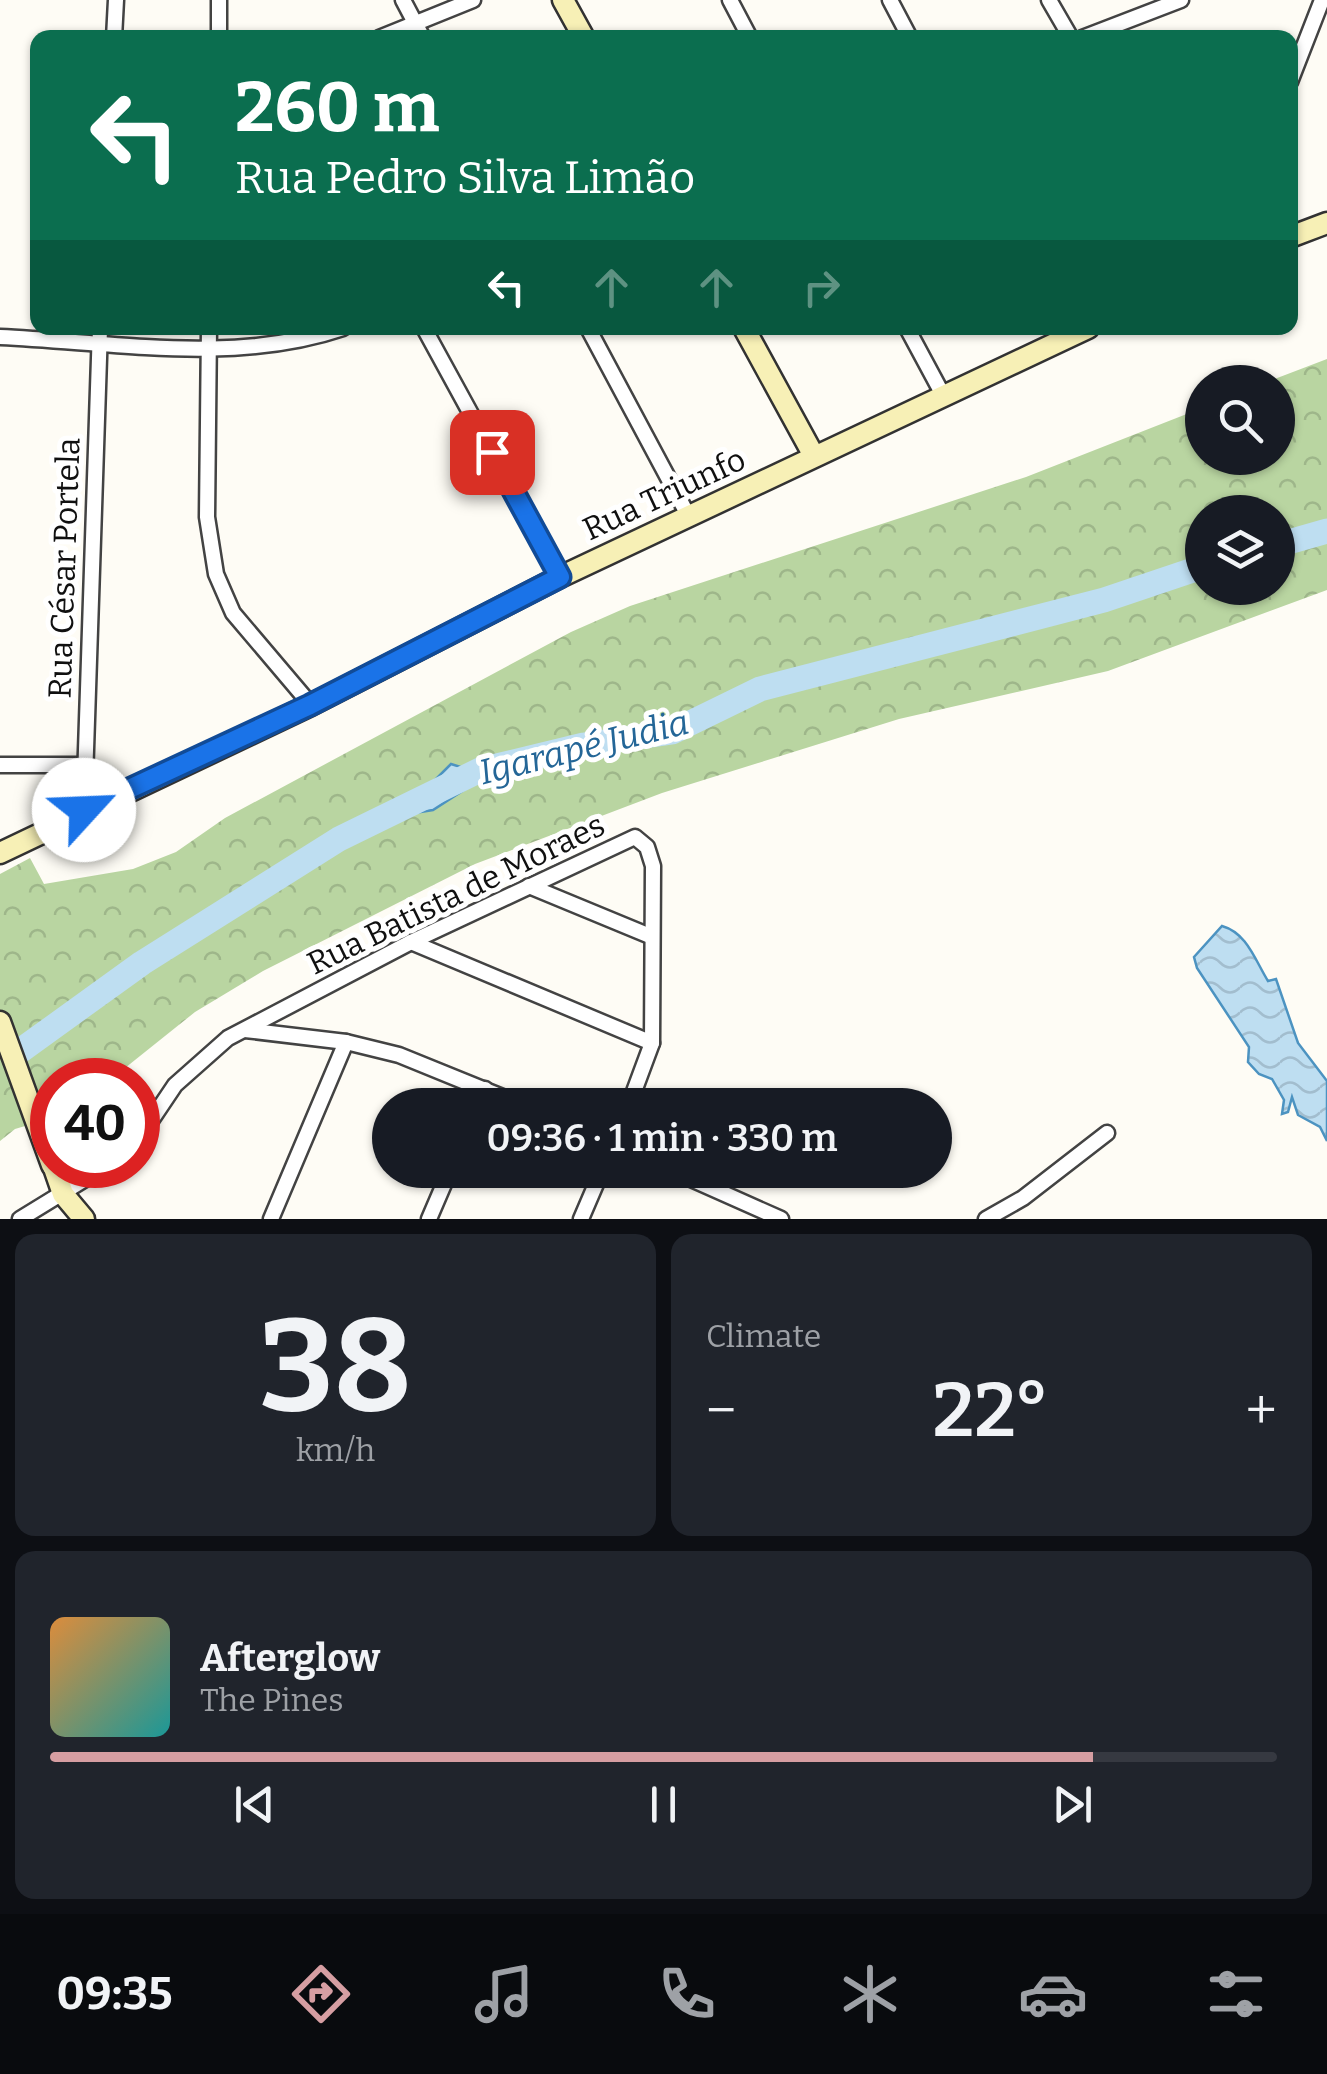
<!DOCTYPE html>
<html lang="en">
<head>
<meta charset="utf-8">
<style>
	:root { --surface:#171b24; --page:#20242c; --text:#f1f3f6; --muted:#9ea1a6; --line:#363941; --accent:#d69ea2 }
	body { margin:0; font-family:Bitter,serif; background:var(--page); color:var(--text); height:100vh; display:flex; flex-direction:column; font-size:38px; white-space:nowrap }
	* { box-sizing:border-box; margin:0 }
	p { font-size:32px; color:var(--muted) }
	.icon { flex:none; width:55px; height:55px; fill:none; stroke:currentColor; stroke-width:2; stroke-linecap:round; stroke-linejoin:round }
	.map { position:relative; height:1219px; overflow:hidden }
	.details { display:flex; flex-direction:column; gap:15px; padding:15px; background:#0d0f14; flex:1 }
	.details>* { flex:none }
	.banner { position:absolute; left:30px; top:30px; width:1268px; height:305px; border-radius:20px; box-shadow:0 2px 8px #0004; background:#0b6e4f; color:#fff; overflow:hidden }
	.tools { position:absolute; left:1185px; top:365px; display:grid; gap:20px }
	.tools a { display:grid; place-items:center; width:110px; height:110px; border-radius:50%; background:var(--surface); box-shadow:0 2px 8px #0004; font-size:50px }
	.speed { position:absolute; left:30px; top:1058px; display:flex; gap:20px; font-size:50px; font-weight:700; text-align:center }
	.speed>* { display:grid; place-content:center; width:130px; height:130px; border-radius:50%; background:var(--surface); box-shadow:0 2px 8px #0004; line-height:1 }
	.speed .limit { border:15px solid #d22; background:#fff; color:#111 }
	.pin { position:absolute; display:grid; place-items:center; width:85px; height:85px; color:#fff; margin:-42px; border-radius:20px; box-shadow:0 5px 15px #0006 }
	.me { position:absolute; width:110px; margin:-55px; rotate:65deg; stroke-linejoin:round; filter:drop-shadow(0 0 8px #0008) }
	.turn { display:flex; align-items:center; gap:35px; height:210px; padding:0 40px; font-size:45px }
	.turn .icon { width:130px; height:130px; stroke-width:2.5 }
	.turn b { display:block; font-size:70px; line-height:85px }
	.lanes { display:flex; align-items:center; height:95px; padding:0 40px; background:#0003; justify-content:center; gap:50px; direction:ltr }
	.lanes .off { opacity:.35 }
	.big { font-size:75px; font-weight:600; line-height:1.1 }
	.details .widget { flex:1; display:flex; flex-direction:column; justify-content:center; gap:15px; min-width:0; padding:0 35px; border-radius:20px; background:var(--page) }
	.details .dial { align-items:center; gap:0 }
	.dial b { font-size:130px; line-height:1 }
	.song { display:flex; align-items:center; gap:30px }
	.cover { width:120px; height:120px; border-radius:15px; background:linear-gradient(135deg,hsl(30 70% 55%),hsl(180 70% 35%)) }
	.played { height:10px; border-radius:5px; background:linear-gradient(90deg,var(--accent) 85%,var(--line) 85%) }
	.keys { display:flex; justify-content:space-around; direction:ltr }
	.heat { display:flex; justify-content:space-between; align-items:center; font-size:55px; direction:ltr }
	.details .tiles { flex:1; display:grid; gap:15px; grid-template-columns:1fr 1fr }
	.widget:last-child { grid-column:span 2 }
	.trip { position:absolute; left:372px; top:1088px; width:580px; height:100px; border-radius:50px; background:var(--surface); box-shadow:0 2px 8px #0004; font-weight:600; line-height:100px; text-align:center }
	.tab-bar { display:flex; height:160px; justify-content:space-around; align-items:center; background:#090b0e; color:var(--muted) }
	.tab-bar .icon { width:70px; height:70px }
	.tab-bar .active { color:var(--accent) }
	.tab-bar b { font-size:45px; color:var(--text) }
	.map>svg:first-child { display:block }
	.forest { fill:url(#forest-crowns); fill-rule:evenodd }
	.water { fill:url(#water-waves); stroke:#4c93c1; stroke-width:2.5 }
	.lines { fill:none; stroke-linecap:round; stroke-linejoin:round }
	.river { stroke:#bedef1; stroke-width:25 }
	.street-casing { stroke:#434343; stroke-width:19 }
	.secondary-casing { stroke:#323232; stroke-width:25 }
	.street { stroke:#fff; stroke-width:14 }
	.secondary { stroke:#f7f0b6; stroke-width:20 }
	.route-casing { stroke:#114b97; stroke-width:25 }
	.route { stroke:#1a73e8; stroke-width:18 }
	.labels { text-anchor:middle; stroke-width:10; stroke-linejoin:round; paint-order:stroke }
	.street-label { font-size:32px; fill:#101010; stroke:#fff }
	.water-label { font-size:35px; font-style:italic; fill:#246697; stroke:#fff }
</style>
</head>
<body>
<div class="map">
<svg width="1327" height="1219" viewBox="0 0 1327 1219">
	<defs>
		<pattern id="forest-crowns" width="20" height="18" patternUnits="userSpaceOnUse" patternTransform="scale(2.5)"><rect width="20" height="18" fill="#b9d5a1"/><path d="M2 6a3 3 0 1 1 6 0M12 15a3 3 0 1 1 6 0" fill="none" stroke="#9eb68a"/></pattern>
		<pattern id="water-waves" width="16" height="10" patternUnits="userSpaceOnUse" patternTransform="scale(2.5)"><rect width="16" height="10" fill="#bedef1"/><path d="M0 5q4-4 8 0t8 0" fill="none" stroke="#a2bdce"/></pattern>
	</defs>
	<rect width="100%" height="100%" fill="#fefcf5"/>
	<path class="forest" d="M1327,359V590L1108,671L899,719L662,793L475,864L263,971L195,1012L110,1080H52V1118L15,1129L0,1141V874L30,858L44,884L133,869L176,852L225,818L571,632L630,606L1026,477L1202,408V458H1278V382H1267ZM1202,512H1278V588H1202Z"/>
	<g class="water">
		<path d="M451,764L467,769L473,782L470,786L433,810L389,817L388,809L413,802Z"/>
		<path d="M1222,926C1247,933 1255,960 1268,981L1276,979L1298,1043L1327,1081V1141L1320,1127L1298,1115L1292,1097L1288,1112L1282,1114L1284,1100L1272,1079L1259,1074L1248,1062L1249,1047L1197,968L1194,957Z"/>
	</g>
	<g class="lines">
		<g class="river">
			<path d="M1278,545L1327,531"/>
			<path d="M20,1051L142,963L339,839L480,770L584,745L672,732L760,689L1104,600L1202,567"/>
		</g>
		<g class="street-casing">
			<g id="street">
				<path d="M403,0L423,38"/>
				<path d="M730,0L750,38"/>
				<path d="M890,0L910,38"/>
				<path d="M1049,0L1071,38"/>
				<path d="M114,38L116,0"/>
				<path d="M219,38V0"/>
				<path d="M379,38L473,0"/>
				<path d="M1082,38L1181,0"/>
				<path d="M1290,82L1322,0"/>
				<path d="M209,328L207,517L216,574L233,613L311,705"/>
				<path d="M424,328L560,577"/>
				<path d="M588,328L689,517"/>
				<path d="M907,328L943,395"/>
				<path d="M0,337C113,342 234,365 343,328"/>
				<path d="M0,765H85"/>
				<path d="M84,810L100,328"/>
				<path d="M529,886L650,936"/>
				<path d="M411,942L652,1043"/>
				<path d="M245,1030L346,1042L399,1055L522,1105"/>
				<path d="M478,1105L485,1089"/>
				<path d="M138,1140L175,1085L228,1038L411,942L635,837L647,847L653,866L652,1043L629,1105"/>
				<path d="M671,1170L781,1219"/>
				<path d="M20,1219L108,1165"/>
				<path d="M271,1219L346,1042"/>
				<path d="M429,1219L450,1170"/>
				<path d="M581,1219L602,1170"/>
				<path d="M986,1219L1023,1198L1107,1133"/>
			</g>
		</g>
		<g class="secondary-casing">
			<g id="secondary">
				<path d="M563,0L584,38"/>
				<path d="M1290,237L1327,223"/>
				<path d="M744,328L814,456"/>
				<path d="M0,853L311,705L560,577L1088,328"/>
				<path d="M0,1022L52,1165"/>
				<path d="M53,1165L63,1194L84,1219"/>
			</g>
		</g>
		<use href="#street" class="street"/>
		<use href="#secondary" class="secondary"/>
	</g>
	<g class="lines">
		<g class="route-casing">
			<path id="route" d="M84,810L310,705L560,577L492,452"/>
		</g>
		<use href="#route" class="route"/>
	</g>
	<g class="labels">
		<g class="street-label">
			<text transform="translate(664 494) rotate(-25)" y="11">Rua Triunfo</text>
			<text transform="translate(64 568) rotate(-88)" y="11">Rua César Portela</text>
			<text transform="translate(456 894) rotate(-26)" y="11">Rua Batista de Moraes</text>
		</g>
		<g class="water-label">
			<text transform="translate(584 747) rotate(-14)" y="12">Igarapé Judia</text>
		</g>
	</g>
</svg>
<div class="tools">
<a><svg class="icon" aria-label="search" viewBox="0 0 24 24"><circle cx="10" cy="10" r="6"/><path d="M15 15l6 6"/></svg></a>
<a><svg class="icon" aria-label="layers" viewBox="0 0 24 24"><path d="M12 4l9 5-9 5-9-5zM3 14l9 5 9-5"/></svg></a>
</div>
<div class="speed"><div class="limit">40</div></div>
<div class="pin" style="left:492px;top:452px;background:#d93025"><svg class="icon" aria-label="arrive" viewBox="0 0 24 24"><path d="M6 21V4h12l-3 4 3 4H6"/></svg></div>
<svg class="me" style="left:84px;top:810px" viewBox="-20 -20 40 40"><circle r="19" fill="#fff"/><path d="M0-13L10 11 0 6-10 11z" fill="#1a73e8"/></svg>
<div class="trip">09:36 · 1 min · 330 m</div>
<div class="banner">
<div class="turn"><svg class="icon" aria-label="left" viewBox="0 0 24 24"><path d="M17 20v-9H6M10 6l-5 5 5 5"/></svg><div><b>260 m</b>Rua Pedro Silva Limão</div></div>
<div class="lanes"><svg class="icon" aria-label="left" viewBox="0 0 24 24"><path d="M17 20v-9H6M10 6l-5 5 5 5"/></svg><svg class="icon off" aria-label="ahead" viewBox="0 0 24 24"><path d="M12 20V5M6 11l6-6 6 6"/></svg><svg class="icon off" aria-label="ahead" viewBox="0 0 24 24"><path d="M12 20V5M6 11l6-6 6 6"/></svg><svg class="icon off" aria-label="right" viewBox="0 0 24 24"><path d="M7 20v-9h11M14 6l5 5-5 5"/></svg></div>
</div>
</div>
<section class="details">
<div class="tiles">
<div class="widget dial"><b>38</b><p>km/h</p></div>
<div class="widget"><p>Climate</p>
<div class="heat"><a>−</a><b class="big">22°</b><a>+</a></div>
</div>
<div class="widget">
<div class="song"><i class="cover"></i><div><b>Afterglow</b><p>The Pines</p></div></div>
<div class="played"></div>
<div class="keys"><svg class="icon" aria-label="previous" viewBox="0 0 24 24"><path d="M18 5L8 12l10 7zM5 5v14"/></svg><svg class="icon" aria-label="pause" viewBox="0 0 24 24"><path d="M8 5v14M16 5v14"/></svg><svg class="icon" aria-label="next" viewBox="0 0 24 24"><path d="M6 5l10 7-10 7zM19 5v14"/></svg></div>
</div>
</div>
</section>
<nav class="tab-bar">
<b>09:35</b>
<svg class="icon active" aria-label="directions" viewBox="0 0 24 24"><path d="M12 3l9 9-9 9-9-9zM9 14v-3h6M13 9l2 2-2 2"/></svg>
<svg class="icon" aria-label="music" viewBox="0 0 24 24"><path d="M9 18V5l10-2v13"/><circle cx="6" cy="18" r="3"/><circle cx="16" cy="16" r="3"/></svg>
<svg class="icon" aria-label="phone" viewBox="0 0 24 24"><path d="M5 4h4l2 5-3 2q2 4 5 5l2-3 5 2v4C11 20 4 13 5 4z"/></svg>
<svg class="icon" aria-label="climate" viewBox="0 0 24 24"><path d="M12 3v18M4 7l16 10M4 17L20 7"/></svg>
<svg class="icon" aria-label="car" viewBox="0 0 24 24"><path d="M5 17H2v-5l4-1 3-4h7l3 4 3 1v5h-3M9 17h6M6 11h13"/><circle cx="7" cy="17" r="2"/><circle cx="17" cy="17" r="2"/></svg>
<svg class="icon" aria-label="filters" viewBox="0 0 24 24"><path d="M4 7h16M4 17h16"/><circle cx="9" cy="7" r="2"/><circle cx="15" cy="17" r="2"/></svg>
</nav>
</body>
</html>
